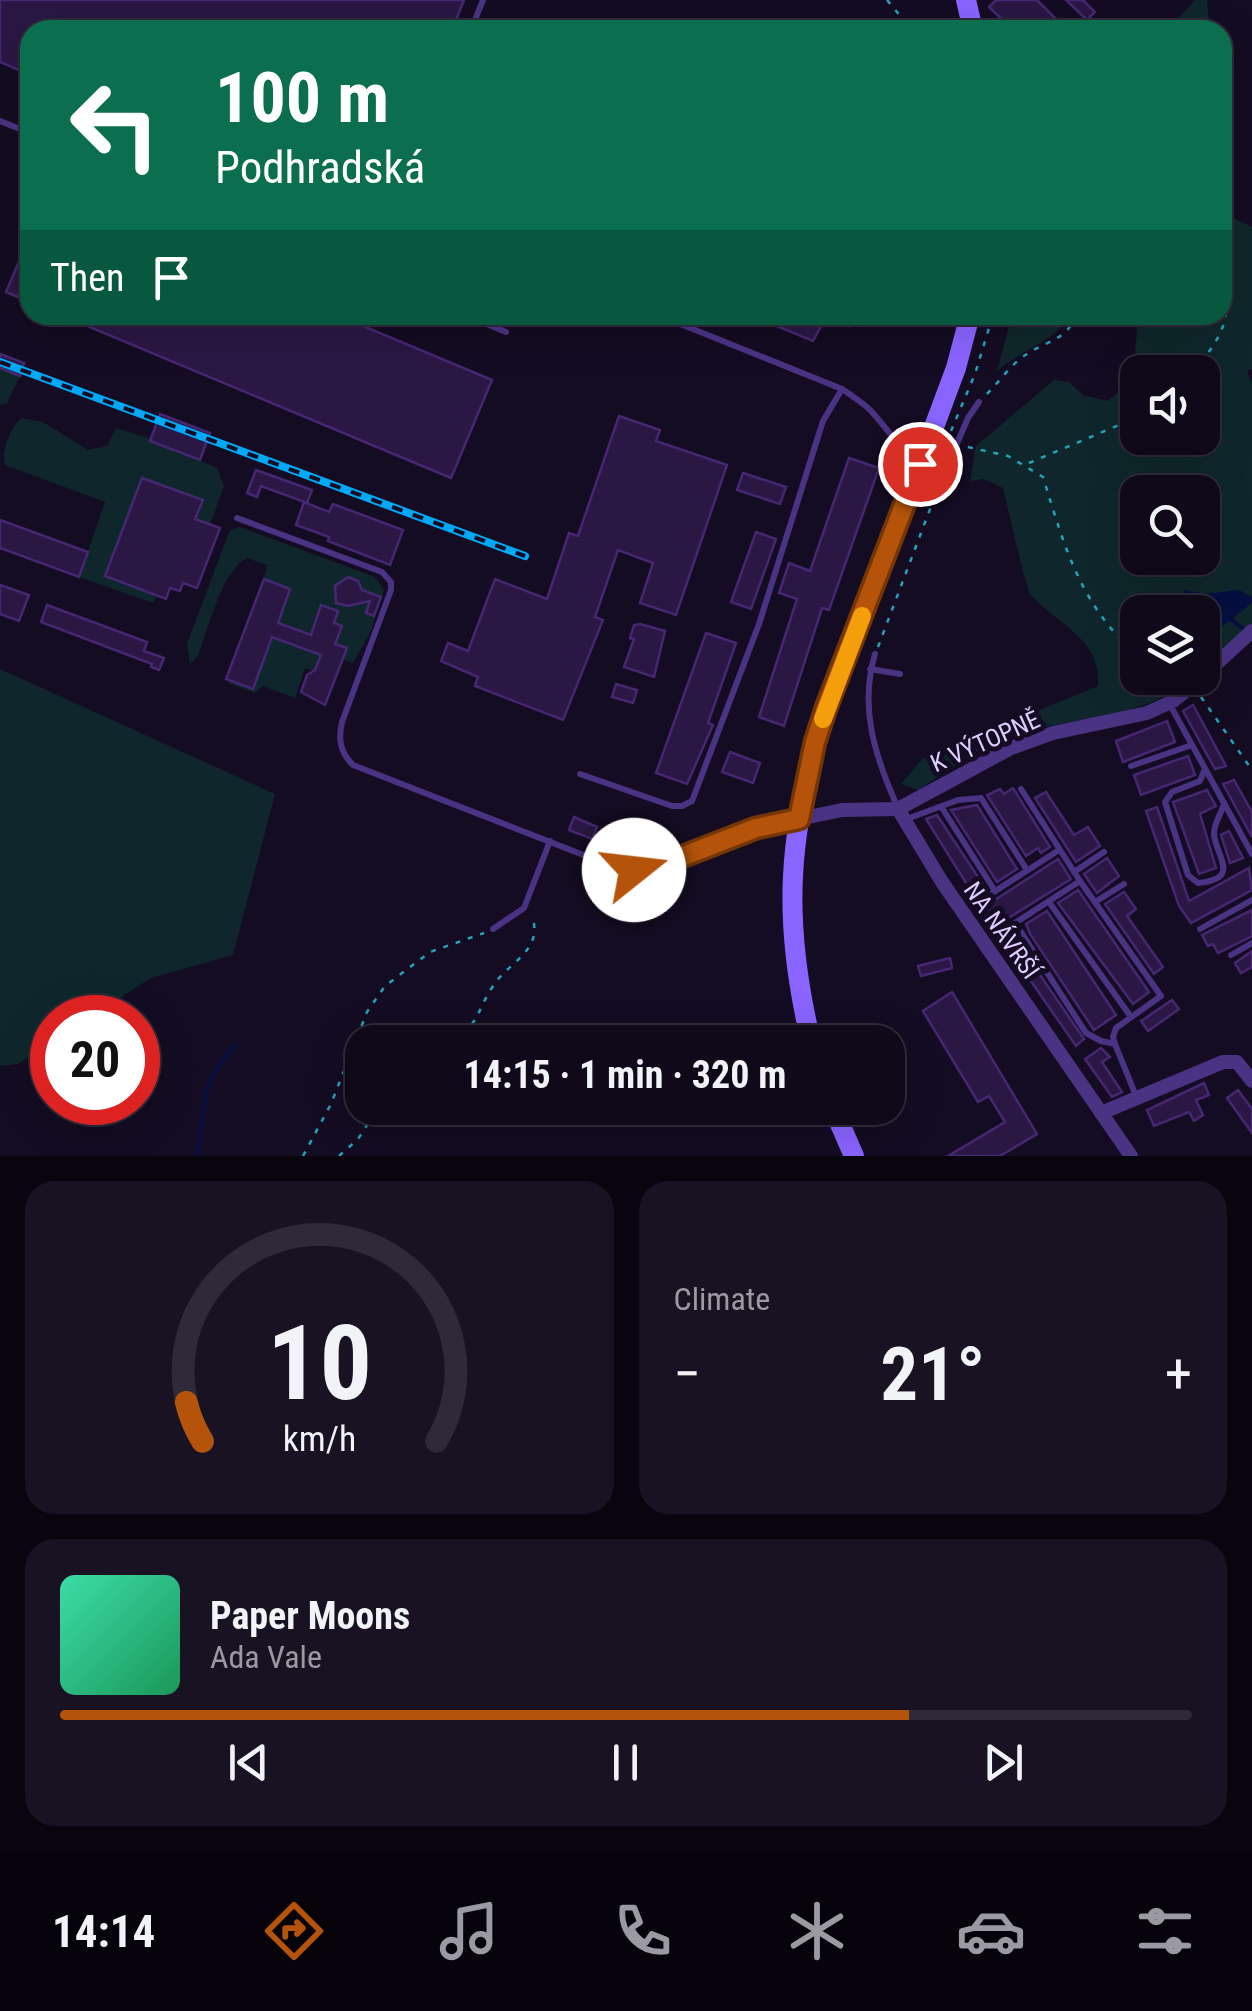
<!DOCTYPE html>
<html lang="en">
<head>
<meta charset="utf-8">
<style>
	:root { --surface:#0f091a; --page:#181223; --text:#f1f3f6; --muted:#9b9aa2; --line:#2f2a39; --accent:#b45309 }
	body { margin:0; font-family:"Roboto Condensed",sans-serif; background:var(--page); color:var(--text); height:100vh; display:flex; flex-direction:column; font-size:38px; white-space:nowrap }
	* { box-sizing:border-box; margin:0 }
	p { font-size:32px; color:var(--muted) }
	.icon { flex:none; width:55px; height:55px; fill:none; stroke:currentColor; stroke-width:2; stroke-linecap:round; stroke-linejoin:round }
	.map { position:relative; height:1156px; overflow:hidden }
	.sheet { display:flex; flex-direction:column; gap:25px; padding:25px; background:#08050e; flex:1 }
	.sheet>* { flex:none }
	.guide { position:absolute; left:20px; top:20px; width:1212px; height:305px; border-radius:30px; box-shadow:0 10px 40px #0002,0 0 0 2px var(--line); background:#0b6e4f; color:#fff; overflow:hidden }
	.tools { position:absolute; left:1120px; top:355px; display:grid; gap:20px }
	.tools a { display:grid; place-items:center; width:100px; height:100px; border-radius:20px; background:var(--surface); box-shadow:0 10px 40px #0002,0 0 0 2px var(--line); font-size:50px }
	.speed { position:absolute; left:30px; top:995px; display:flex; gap:20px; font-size:50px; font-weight:700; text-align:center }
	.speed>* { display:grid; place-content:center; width:130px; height:130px; border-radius:50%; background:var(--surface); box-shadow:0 10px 40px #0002,0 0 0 2px var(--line); line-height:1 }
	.speed .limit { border:15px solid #d22; background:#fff; color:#111 }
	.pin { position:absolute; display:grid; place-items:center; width:85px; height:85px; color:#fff; margin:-42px; border:5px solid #fff; border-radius:50%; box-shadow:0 2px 10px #0007 }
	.me { position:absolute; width:110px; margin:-55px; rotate:74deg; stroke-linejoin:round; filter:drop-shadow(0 0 8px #0008) }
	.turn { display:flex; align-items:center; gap:35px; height:210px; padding:0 30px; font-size:45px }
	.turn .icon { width:130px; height:130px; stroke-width:2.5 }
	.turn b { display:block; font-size:70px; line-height:85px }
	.then { display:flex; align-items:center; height:95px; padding:0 30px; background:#0003; gap:20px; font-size:38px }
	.big { font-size:75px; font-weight:700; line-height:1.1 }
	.sheet .tile { flex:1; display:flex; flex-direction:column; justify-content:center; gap:15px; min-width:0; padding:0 35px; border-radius:30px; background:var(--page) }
	.sheet .dial { align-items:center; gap:0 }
	.dial svg { height:260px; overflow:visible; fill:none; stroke:var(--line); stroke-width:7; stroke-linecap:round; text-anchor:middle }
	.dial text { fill:var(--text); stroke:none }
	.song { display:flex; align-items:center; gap:30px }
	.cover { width:120px; height:120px; border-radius:15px; background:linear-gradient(135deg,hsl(160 70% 55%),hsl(150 70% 35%)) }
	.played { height:10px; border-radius:5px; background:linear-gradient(90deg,var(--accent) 75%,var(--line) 75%) }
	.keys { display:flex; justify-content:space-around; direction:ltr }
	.heat { display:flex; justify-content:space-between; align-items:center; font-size:55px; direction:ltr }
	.sheet .tiles { flex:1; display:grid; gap:25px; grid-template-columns:1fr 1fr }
	.tile:last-child { grid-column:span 2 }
	.trip { position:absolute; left:345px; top:1025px; width:560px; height:100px; border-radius:30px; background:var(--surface); box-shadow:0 10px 40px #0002,0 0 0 2px var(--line); font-weight:700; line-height:100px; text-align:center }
	.tab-bar { display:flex; height:160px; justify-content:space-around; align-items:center; background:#06040a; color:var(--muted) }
	.tab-bar .icon { width:70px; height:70px }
	.tab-bar .on { color:var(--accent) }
	.tab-bar b { font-size:45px; color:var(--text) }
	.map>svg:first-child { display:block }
	.green { fill:#0f272c; fill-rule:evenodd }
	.water { fill:#060f40 }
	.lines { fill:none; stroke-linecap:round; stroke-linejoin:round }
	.stream { stroke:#060f40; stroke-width:4 }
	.building { fill:#2a1744; stroke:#462771; stroke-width:2.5 }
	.path { stroke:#27a2b9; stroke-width:2.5; stroke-dasharray:5 8; stroke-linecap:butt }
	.lane { stroke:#493484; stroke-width:6 }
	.street { stroke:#493484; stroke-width:14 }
	.secondary { stroke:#8a64ff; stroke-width:20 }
	.rail-casing { stroke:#00a8f8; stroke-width:8 }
	.rail { stroke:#140c22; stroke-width:4; stroke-dasharray:11; stroke-linecap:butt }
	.route-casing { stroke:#753606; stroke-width:25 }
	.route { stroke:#b45309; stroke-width:18 }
	.slow { stroke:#f59e0b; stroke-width:18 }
	.labels { text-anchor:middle; stroke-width:10; stroke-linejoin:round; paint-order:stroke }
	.street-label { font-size:25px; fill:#decdff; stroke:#140c22 }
</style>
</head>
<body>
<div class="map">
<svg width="1252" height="1156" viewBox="0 0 1252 1156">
	<rect width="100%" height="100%" fill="#140c22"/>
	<g class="green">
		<path d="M1195,0H1207L1210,30H1168Z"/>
		<path d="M1223,213L1252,227V369L1247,371L1252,383V626L1203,669L1202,612H1138V678H1193C1146,718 1075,717 1018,733C982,744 950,770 918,790L901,784L922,759L1098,686C1102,639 1058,625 1031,595C1026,590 1007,504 1003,488L984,479L970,481L976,446L1054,380L1069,382L1083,395L1108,401L1128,384L1135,356L1138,315H1222ZM1138,372H1202V438H1138ZM1138,492H1202V558H1138Z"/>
		<path d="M1012,315H1070C1064,335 1017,353 997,371Z"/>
		<path d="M0,368L20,376L7,403L0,405Z"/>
		<path d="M22,418L43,422L88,450L107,446L116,428L151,439L217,468L224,486L210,525L195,519L202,500L142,478L106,576L157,596L153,603L79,577L105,502L5,465C1,452 11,425 22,418Z"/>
		<path d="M240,527L375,577L384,590L370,633L353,663L343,660L346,648L291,628L286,642L321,655L314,671L305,668L295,698L263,686L255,693L230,684L226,679L253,689L290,589L264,579L267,565L247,558C222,571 208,629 198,656L190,664L187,644L228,535L230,530Z"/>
		<path d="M0,669L275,794L233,955L151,978L90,1017L52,1018V1042L18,1064L0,1066Z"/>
	</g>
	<path class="water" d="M1185,590L1206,594L1239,590L1252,597V603L1203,642L1202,612H1174L1176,599Z"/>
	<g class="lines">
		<g class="stream">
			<path d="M1229,618L1245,630"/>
			<path d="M197,1156C208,1102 195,1091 235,1045"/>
		</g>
	</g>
	<g class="building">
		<path d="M0,0H464L452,30H30V75L0,62Z"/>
		<path d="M996,0H1037L1067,30H1013L989,7Z"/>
		<path d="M1066,0H1083L1095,12L1087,20Z"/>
		<path d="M30,236V302L6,292Z"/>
		<path d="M61,315H337L492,380L451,478Z"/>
		<path d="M750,315H853L849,326L826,317L813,341Z"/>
		<path d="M0,354L24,363L20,376L0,368Z"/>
		<path d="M160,414L210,433L200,460L150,441Z"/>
		<path d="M619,416L660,430L656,441L727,465L676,615L640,603L653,563L618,550L595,617L603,620L563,720L475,686L478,677L441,661L448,643L468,651L495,579L547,599L569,533L578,536Z"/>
		<path d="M849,458L879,468L829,610L822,608L784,726L759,717L797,599L779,593L789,563L810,571Z"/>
		<path d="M256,470L312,490L307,503L261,486L257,497L247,493Z"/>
		<path d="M743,473L786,487L780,504L737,490Z"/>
		<path d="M142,478L203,500L195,519L220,528L197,588L183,583L180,591L170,588L166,599L105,576Z"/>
		<path d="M304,502L329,512L333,504L403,530L390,565L328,541L329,537L296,525Z"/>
		<path d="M0,520L88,552L79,577L0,548Z"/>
		<path d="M756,532L776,539L751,609L731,602Z"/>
		<path d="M348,577L358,581L362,590L381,597L374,616L366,613L370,601L348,606L336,603L335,586Z"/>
		<path d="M264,579L290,589L278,623L311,635L321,605L338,611L334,623L342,626L335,644L347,648L325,705L301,692L307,675L315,670L321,655L272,637L253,689L226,679Z"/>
		<path d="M0,585L29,595L19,621L0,614Z"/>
		<path d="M47,605L147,642L144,651L164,658L159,670L151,667L152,664L41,622Z"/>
		<path d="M640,624L665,631L654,677L624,667L634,639L630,638L634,625Z"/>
		<path d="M706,633L736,643L708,723L713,725L687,784L656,773Z"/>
		<path d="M616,684L637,690L633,703L612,697Z"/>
		<path d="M1193,705L1198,714L1226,766L1215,769L1183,711Z"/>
		<path d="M1167,721L1175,742L1123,762L1116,741Z"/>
		<path d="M730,752L760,763L753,783L722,772Z"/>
		<path d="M1188,756L1195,775L1141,795L1134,775Z"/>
		<path d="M1234,780L1252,812V837L1223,784Z"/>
		<path d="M1013,788L1050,847L1041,853L1038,848L1026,856L987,795L1000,789L1004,794Z"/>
		<path d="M1207,790L1216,806L1200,814L1216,868L1199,874L1173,802Z"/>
		<path d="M1046,792L1074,835L1088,827L1100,846L1076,862L1035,798Z"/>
		<path d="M977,805L1017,869L997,882L951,810Z"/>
		<path d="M1157,807L1189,901L1249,868L1252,890L1191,923L1179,906L1146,811Z"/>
		<path d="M937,815L986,889L976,899L926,819Z"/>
		<path d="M574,817L597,827L592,839L569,830Z"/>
		<path d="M1229,831L1243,858L1230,863L1221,835Z"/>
		<path d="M1107,858L1119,876L1097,893L1084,874Z"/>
		<path d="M1058,859L1071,879L994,927L980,905H987Z"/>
		<path d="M1078,890L1149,992L1133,1004L1058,903Z"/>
		<path d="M1124,892L1136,909L1127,916L1163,967L1154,974L1105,904Z"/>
		<path d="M1252,910V936L1218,953L1213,944L1208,946L1202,935Z"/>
		<path d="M1047,911L1116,1015L1094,1030L1030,934L1026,924Z"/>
		<path d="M1014,937L1084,1039L1076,1046L1005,944Z"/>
		<path d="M1252,951V967L1241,973L1235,963Z"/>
		<path d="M950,958L952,968L921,976L918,966Z"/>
		<path d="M952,992L1037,1134L1000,1156H948L1005,1122L989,1096L978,1102L923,1011Z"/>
		<path d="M1172,1000L1179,1009L1148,1031L1141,1021Z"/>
		<path d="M1101,1048L1110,1057L1102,1062L1122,1092L1112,1097L1085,1059Z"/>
		<path d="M1204,1083L1209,1095L1196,1100L1203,1115L1194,1121L1189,1112L1154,1126L1147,1110Z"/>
		<path d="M1238,1090L1252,1109V1133L1227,1098Z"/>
	</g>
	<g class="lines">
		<g class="path">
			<path d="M887,0L912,30"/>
			<path d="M1192,372C1208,355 1236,320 1222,297"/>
			<path d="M987,394C1000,381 1012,363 1027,354C1048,340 1067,340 1076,315"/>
			<path d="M951,431L975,374L993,315"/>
			<path d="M968,447L1008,456L1043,477C1065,548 1080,605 1138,656"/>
			<path d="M1029,463L1138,417"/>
			<path d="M878,647L944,472"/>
			<path d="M1160,678L1170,689"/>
			<path d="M1201,697L1252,770"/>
			<path d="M453,1042C481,1021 476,1012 493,986C508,962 544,951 532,916"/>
			<path d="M303,1156L331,1104L367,1012L385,986L430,952L484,933"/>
			<path d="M339,1156L358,1139L378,1108"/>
		</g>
		<g class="lane">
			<path d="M471,30L483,0"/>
			<path d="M0,121L30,133"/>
			<path d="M465,315L506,332"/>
			<path d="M658,315L842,389C851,395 860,401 868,408C889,427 916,482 949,462L968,418L979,402"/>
			<path d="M237,518L382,572L391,582V590L342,722C338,739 340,752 353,765L609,865C665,875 703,844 754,829C767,825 780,824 793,820"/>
			<path d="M875,654C859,708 875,756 897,806"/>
			<path d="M870,669L900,674"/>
			<path d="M1169,703L1252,854"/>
			<path d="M1131,766L1192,745"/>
			<path d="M1205,769L1200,781L1172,792L1165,802L1188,875L1198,883C1241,879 1217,858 1214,835C1213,824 1222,813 1224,803"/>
			<path d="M580,774L672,806H682L692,801L759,624L823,421L842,389"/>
			<path d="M1021,789L1080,881L1161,996L1116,1028L1113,1037L1115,1044"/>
			<path d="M942,808L995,891"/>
			<path d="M904,820L958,800L981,798L1027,870"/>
			<path d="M1074,872L1104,852"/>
			<path d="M983,899L1059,850"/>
			<path d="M1049,902L1131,1017"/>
			<path d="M1095,902L1124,884"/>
			<path d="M1015,923L1086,1033L1101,1041L1115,1044L1136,1096"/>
			<path d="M493,929L524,908L550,841"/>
			<path d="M1200,929L1252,900"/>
			<path d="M1001,932L1080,881"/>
			<path d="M1231,955L1252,943"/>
		</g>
		<g class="street">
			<path d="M1202,677L1252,631"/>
			<path d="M898,809L942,882L1131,1156"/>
			<path d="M799,819L842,810L898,809L1011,748L1053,733L1147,713L1173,701L1202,678"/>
			<path d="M1101,1113L1223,1062H1237L1252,1081"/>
		</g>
		<g class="secondary">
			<path d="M966,0L973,30"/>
			<path d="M811,1042C798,987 790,933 793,876C798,772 838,679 875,583C903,512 929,440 956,368L970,315"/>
			<path d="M833,1108L854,1156"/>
		</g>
		<g class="rail-casing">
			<path id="rail" d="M0,362L525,556"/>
		</g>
		<use href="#rail" class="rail"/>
	</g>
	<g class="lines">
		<g class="route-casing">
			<path id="route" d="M634,870L658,866L756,828L799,819L815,742L826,708L920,464"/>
		</g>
		<use href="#route" class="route"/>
		<path class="slow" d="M823,719L862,616"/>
	</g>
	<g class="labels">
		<g class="street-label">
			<text transform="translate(985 741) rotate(-24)" y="9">K VÝTOPNĚ</text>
			<text transform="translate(1002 930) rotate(55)" y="9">NA NÁVRŠÍ</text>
		</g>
	</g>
</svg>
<div class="tools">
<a><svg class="icon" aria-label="sound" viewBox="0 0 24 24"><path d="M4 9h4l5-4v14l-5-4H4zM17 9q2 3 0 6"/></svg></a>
<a><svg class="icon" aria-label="search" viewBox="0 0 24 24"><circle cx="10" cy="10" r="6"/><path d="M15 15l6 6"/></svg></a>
<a><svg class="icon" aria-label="layers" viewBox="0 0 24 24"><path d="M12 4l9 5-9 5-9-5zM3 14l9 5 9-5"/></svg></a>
</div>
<div class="speed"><div class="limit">20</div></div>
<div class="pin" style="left:920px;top:464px;background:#d93025"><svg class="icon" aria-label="arrive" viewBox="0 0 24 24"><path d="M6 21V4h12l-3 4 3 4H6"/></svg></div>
<svg class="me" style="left:634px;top:870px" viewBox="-20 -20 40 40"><circle r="19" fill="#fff"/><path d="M0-13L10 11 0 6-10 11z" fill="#b45309"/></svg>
<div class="trip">14:15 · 1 min · 320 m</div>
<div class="guide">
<div class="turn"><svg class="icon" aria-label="left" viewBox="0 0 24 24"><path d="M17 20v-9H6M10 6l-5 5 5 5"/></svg><div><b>100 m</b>Podhradská</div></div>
<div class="then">Then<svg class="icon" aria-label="arrive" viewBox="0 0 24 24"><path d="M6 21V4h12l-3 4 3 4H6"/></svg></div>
</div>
</div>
<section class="sheet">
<div class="tiles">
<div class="tile dial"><svg viewBox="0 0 100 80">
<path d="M14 69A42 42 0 1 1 86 69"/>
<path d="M14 69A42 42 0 0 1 9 57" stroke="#b45309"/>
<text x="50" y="56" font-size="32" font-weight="700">10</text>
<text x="50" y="72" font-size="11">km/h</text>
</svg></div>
<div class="tile"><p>Climate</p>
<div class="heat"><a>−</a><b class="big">21°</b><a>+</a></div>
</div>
<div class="tile">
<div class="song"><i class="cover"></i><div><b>Paper Moons</b><p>Ada Vale</p></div></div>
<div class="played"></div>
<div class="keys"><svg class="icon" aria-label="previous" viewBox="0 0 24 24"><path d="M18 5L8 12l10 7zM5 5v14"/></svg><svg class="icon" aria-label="pause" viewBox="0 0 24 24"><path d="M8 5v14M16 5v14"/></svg><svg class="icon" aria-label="next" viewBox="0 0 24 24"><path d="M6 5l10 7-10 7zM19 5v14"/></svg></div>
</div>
</div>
</section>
<nav class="tab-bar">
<b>14:14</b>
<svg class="icon on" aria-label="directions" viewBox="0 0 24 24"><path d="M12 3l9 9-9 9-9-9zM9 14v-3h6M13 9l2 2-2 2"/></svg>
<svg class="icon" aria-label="music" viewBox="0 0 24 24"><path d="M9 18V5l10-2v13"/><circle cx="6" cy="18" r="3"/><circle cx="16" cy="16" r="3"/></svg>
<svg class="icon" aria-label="phone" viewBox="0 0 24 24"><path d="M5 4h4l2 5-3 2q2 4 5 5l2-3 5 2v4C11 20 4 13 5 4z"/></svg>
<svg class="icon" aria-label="climate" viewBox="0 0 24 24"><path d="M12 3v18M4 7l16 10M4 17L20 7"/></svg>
<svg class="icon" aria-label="car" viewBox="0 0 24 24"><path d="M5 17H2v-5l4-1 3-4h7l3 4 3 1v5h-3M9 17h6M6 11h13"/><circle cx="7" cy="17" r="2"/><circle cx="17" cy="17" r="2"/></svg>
<svg class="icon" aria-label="filters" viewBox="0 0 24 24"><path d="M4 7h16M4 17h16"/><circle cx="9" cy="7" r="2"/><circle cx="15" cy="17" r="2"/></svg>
</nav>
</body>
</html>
